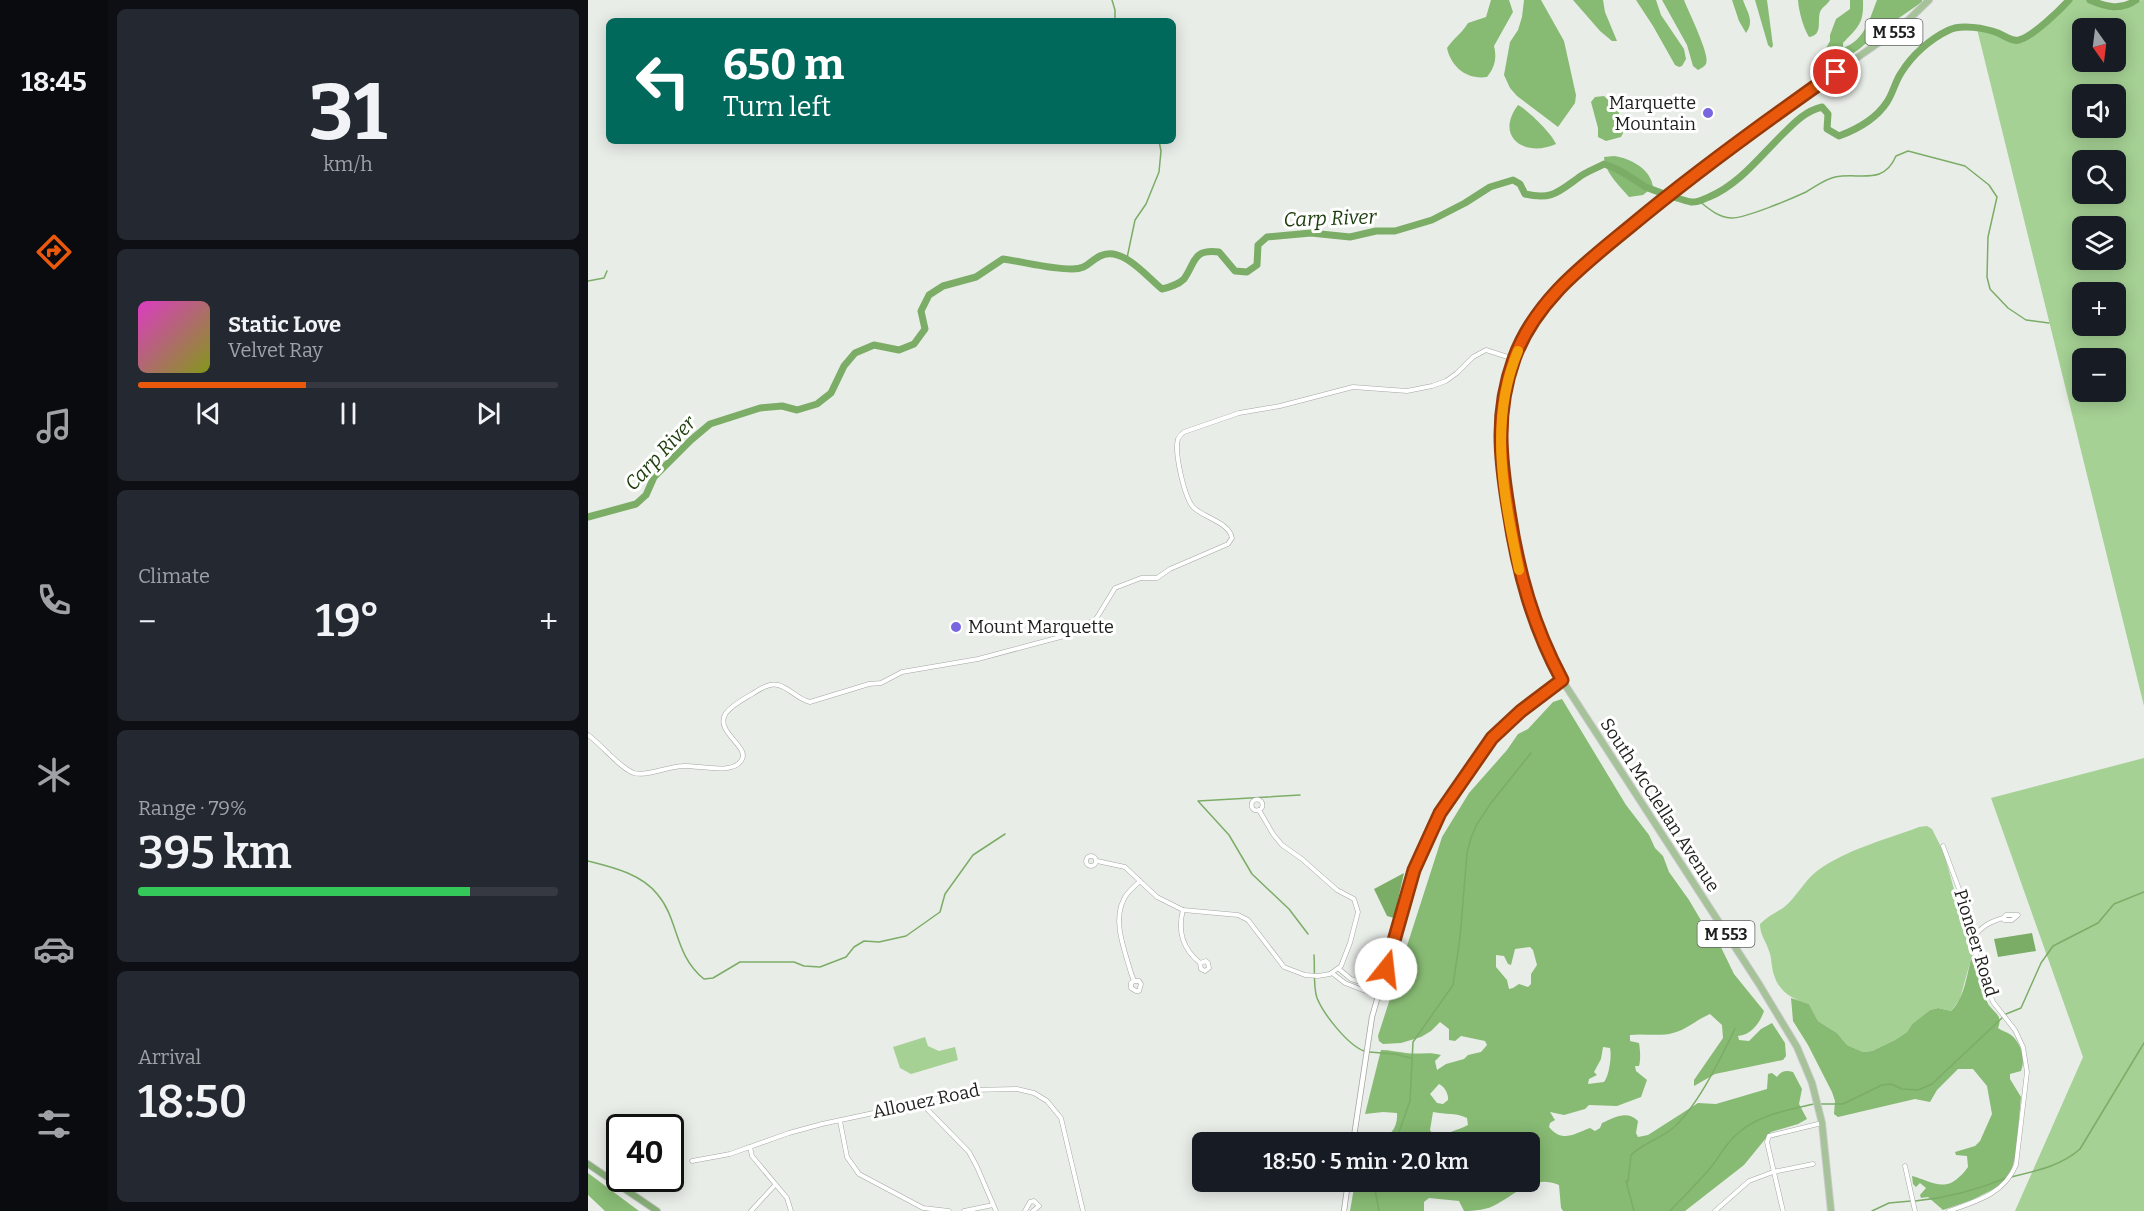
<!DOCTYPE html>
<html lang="en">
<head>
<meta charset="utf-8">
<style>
	:root { --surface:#171b24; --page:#242831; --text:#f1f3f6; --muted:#9ea1a6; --line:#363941; --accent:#ea580c }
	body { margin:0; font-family:Bitter,serif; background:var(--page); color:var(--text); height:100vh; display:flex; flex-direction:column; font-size:22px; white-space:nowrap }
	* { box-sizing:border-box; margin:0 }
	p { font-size:20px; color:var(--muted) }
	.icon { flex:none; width:33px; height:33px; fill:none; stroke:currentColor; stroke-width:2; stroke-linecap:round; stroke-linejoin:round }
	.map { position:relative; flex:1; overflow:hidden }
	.details { display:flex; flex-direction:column; gap:9px; padding:9px; background:#0d0f14; width:480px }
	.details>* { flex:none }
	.top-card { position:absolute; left:18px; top:18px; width:570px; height:126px; border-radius:9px; box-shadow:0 3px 15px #0003; background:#00695c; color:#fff; overflow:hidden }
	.needle { width:39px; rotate:166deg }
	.buttons { position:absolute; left:1484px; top:18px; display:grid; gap:12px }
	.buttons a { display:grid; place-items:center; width:54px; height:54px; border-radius:9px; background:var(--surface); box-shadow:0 3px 15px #0003; font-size:30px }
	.speed { position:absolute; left:18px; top:1114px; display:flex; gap:12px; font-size:30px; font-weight:700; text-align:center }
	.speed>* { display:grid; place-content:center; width:78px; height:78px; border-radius:50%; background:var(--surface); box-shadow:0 3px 15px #0003; line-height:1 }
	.speed .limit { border:3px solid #111; border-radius:9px; background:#fff; color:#111 }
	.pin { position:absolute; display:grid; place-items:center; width:51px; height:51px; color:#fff; margin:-26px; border:3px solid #fff; border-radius:50%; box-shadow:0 2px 6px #0007 }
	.me { position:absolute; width:66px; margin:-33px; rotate:16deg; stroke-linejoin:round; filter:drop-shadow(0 0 4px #0008) }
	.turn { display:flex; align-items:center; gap:21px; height:126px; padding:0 18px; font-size:27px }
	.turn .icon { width:78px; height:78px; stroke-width:2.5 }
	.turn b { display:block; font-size:42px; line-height:51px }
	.big { font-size:45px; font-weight:600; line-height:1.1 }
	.details .card { flex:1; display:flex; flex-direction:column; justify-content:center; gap:9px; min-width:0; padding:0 21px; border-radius:9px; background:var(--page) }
	.details .dial { align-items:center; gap:0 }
	.dial b { font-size:78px; line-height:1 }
	.song { display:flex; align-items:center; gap:18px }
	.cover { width:72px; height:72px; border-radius:9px; background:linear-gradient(135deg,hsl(310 70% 55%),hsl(70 70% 35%)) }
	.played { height:6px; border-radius:3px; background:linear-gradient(90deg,var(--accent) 40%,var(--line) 40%) }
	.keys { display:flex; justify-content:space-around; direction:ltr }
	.heat { display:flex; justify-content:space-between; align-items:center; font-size:33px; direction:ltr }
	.charge { height:9px; border-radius:4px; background:linear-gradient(90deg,#34c759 79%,var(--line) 0) }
	.trip { position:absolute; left:604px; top:1132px; width:348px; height:60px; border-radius:9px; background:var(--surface); box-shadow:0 3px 15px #0003; font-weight:600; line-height:60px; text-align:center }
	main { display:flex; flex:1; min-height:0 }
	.tab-bar { display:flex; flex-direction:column; width:108px; justify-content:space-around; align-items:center; background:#090b0e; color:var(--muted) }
	.tab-bar .icon { width:42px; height:42px }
	.tab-bar .on { color:var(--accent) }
	.tab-bar b { font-size:27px; color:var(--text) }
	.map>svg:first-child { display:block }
	.green { fill:#a5d194; fill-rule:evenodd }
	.forest { fill:#87ba73; fill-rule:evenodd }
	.water { fill:#7bad67 }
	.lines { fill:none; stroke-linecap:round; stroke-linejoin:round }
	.stream { stroke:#7bad67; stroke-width:1.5 }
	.river { stroke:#7bad67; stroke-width:7 }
	.minor-casing { stroke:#a3a7a2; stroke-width:5 }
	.tertiary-casing { stroke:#a3a7a2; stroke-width:6 }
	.primary-casing { stroke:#c9c9c9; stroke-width:8 }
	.trunk-casing { stroke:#c9c9c9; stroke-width:8 }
	.minor { stroke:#fff; stroke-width:4 }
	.tertiary { stroke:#fff; stroke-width:4.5 }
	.primary { stroke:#a5c299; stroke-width:6 }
	.trunk { stroke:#87ae77; stroke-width:6 }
	.route-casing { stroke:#983908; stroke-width:15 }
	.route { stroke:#ea580c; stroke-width:10 }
	.slow { stroke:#f59e0b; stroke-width:10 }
	.poi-dot { fill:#7965e0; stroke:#fff; stroke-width:2 }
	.labels { text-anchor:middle; stroke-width:6; stroke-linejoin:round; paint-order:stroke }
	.shield { fill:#fff; stroke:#626362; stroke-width:1.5 }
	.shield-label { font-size:16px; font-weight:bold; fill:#1f201e }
	.poi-label { font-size:18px; fill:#1f201e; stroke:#fff; text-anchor:end }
	.street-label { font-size:18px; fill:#1f201e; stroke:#fff }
	.water-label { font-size:20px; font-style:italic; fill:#1c3d0b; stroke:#fff }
</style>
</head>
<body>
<main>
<nav class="tab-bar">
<b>18:45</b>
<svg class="icon on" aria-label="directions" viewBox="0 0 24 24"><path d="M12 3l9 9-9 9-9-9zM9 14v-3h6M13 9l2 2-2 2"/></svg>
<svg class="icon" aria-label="music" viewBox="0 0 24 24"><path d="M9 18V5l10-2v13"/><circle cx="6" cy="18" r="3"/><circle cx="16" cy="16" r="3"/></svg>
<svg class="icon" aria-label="phone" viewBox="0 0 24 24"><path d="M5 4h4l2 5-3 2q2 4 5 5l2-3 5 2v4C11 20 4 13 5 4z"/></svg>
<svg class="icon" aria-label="climate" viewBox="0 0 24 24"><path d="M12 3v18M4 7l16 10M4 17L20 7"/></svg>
<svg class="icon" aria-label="car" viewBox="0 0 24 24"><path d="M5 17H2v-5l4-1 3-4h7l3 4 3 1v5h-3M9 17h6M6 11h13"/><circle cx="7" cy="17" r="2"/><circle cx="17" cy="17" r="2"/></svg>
<svg class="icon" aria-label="filters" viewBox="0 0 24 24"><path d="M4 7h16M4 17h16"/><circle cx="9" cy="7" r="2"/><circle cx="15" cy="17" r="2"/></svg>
</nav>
<section class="details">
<div class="card dial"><b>31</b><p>km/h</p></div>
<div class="card">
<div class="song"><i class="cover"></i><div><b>Static Love</b><p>Velvet Ray</p></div></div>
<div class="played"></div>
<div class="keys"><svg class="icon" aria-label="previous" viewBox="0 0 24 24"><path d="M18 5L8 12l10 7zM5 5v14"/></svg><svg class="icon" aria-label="pause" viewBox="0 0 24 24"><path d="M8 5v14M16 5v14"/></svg><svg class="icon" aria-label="next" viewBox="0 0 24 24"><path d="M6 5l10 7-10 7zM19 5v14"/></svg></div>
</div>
<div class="card"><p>Climate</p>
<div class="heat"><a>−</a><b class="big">19°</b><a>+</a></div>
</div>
<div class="card"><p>Range · 79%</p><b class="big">395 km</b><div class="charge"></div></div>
<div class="card"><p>Arrival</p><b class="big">18:50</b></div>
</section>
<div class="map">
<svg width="1556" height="1211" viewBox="0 0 1556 1211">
	<rect width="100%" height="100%" fill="#e9ede8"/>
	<g class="green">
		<path d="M1481,0C1488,0 1495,0 1501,0C1510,1 1518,8 1529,8C1539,7 1546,0 1556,0V706L1389,29L1407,32L1427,41L1435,40L1468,13ZM1494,28H1527V62H1494ZM1527,94V128H1494V94ZM1527,160V194H1494V160ZM1494,226H1527V260H1494ZM1494,292H1527V326H1494ZM1494,358H1527V392H1494Z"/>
		<path d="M1556,758V1211H1427L1495,1057L1403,798Z"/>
		<path d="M1339,826L1344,829L1356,853L1384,955L1372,999L1363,1011L1350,1008L1342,1010L1324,1024L1319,1032L1307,1040L1284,1051L1275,1052L1259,1045L1249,1033L1230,1021L1221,1004C1205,1000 1191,992 1186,975C1183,967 1184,958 1181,951C1178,941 1172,935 1172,924C1179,917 1187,913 1195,908C1208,898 1216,881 1229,871C1259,849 1297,840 1331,827Z"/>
		<path d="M337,1037L340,1046L351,1051L367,1047L370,1060L323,1074L312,1068L305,1047Z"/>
	</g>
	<g class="forest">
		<path d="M903,0H921L925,12L906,46C909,58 907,67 899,77C879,80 863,67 859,48C866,38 874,33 880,23L898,17Z"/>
		<path d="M936,0H953L976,41L988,95L987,103L970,127L929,96L922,88L916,75L922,42L930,30L934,17Z"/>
		<path d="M985,0H1015L1017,12L1029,41H1024L1012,31Z"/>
		<path d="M1048,0H1068L1073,15L1096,49L1098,59L1094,66L1091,67L1087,65L1065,26Z"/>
		<path d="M1074,0H1096C1100,11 1123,56 1118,64C1116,67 1113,68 1110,70L1105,66L1099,45Z"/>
		<path d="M1144,0H1155C1159,12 1167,21 1158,33L1151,21Z"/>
		<path d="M1167,0H1179L1185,46L1183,48L1180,45Z"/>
		<path d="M1210,0H1242C1239,5 1234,7 1232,12C1229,22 1235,35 1221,37C1215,27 1211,12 1210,0Z"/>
		<path d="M1262,0H1275C1276,24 1270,27 1255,43V48C1277,40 1281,20 1289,0H1334V2L1295,29L1270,50L1236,71L1227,62L1237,50L1242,41V35L1248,19L1262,9Z"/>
		<path d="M1016,96L1029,108L1037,129L1033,137L1018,141L1010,137V128L1003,102L1007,97Z"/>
		<path d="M930,105C941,111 963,133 968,144C937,158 906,137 930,105Z"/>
		<path d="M1026,156C1042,158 1063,169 1065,187L1055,195L1041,197C1031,185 1017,173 1016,157Z"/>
		<path d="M974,699L1038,805L1061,835L1067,848L1075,856L1081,872L1101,900L1114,922L1128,937L1146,974L1176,1011C1172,1023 1163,1035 1150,1036L1151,1040L1161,1041L1173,1029L1184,1023L1197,1043L1198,1056L1195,1060L1127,1074L1106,1086V1080L1135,1038L1134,1025L1122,1014C1108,1020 1100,1029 1085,1033C1071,1037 1056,1033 1042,1035V1041L1051,1043C1052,1049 1053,1059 1051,1066H1047L1048,1071L1059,1080L1053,1097L1029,1106L1001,1105L997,1109L976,1115L962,1112L967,1120L962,1123L961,1127C974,1143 986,1134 1002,1128L1007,1131L1012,1128L1014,1123C1027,1117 1039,1110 1050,1121L1048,1133L1050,1137L1060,1135L1110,1103L1128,1104L1179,1089L1180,1074L1184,1073L1189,1077C1193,1071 1198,1070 1205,1072L1214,1089L1211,1104L1219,1119L1210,1124L1183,1132L1156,1165L1097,1211H975L973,1208L971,1185C945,1174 930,1193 909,1204C899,1210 887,1211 876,1211L871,1201L841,1198L836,1202V1211H762L767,1182H942V1143H788C802,1136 810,1129 809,1113L795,1112L777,1114L793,1050C802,1050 809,1052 818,1053C830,1055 841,1051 853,1055L847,1061L849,1070L858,1064L876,1059L880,1055L893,1052L899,1045L897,1041L873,1036L867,1041L861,1040V1029L852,1022L843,1031L833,1037L813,1043L795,1044L791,1041L790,1036L854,837L881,793L919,750L930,734L940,729L965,702ZM942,947L945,950L949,965L943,974V984L940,987L931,984L925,988L921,989L919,980L908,967V955L916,956L920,964L923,965L927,949ZM1015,1047L1022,1048C1024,1056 1021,1076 1016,1082L1000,1084L1001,1079L1009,1075L1006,1072L1013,1059ZM851,1084C856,1086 861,1094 860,1100L855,1104L849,1103L842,1094ZM845,1112C858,1115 867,1112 879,1118L880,1125C875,1128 852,1136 846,1136L842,1130Z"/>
		<path d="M1384,955C1391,967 1392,979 1396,991C1398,995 1398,1000 1400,1004C1407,1014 1415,1015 1410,1028C1414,1031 1419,1032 1423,1035C1433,1043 1438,1058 1433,1071L1422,1074V1079L1433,1097L1428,1154L1424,1168L1417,1181L1408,1188L1384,1200L1355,1210L1340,1197L1333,1198L1332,1195L1338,1188L1332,1183L1328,1187L1325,1184L1324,1176C1340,1180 1355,1192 1370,1178C1374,1175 1377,1171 1380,1167L1379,1156L1368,1155L1367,1152L1387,1146L1392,1141L1404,1114L1399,1086L1385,1069H1370L1349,1090L1342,1102L1327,1099L1250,1117L1246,1114L1247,1101L1244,1092L1220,1045L1205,1021L1203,998L1221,1004L1230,1021L1249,1033L1259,1045L1275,1052L1284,1051L1307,1040L1319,1032L1324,1024L1342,1010L1350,1008L1363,1011C1377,998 1379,973 1384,955Z"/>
		<path d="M0,1173L51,1211H17L0,1195Z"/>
	</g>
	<g class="water">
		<path d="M816,873L806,918L799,916L786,889Z"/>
		<path d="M1444,933L1448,951L1410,957L1406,939Z"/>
	</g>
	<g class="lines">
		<g class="stream">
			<path d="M524,0L527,10V21"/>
			<path d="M1111,201C1121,209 1130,217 1143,218C1156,219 1205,198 1218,192C1227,187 1237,179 1247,177C1272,172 1295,186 1308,156L1320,151L1377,166L1401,185L1409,197L1400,237L1399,277L1402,289L1420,308L1438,320L1461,323"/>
			<path d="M539,258L547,220L558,204L571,172L573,151L571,141"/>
			<path d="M0,281L16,278L19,271"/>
			<path d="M712,795L610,801L641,835L664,874L701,909L720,934"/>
			<path d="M0,861C24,867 54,874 70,895C91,920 86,955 116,979L125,978L152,962H206L216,966L232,967L258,957L266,947L276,941L291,942L318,936L352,912L357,894L385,855L417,834"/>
			<path d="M726,955C727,968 725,987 729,998C736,1015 760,1045 776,1051"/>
			<path d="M1418,1014L1433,1008L1453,963L1465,946L1510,923L1526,904L1556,892"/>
			<path d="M781,1052L807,1054L823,1058"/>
			<path d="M1231,1104H1255L1294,1085L1303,1084L1314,1089L1330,1090L1344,1084L1414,1018"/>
			<path d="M807,1143L822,1101L825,1042L865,985L872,938L879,853L883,838L889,824L903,803L943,753"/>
			<path d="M1423,1177C1448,1171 1473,1166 1492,1149L1556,1043"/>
			<path d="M789,1182L787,1190L791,1211"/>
			<path d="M1327,1201C1359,1198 1389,1190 1418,1178"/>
			<path d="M1046,1211L1038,1181L1040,1182L1043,1155C1055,1143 1072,1139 1085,1128C1110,1106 1132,1059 1147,1029"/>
			<path d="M1082,1211C1096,1196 1111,1182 1123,1167C1132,1156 1138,1143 1149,1134C1169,1115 1200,1110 1226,1104"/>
			<path d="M1284,1211L1301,1203L1323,1201"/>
		</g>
		<g class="river">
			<path d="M1502,0C1518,7 1533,11 1548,0"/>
			<path d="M0,517L48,504L58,495L66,477L103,440L122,424L172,408L194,406L209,410L229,404L243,393L256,366L267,353L286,345L311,350L326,344L337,329L333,311L341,295L355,286L388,277L415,259C437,262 461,269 484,269C500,269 500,262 512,256C534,245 559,277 574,289C582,287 590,285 596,279C608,262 604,249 631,252L647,271L659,272L669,265L670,245L679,237L723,233L762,237L788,231H807L844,220L877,203L902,187L925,180L932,184L937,194C963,200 969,193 990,178C997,172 1007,169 1016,164C1032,169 1042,177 1056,186C1061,189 1097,201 1103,202C1110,203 1115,199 1121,197C1152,184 1173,155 1197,132C1208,121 1218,111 1234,107L1240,114L1239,129L1251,136C1270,129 1288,119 1299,102C1305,93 1307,82 1313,73C1324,55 1342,39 1361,30C1373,24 1397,28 1410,33C1417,36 1424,42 1431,40C1444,37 1472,10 1481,0"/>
		</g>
		<g class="minor-casing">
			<g id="minor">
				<path d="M0,735C14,745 33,769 46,773C57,777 82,766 95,766C110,765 143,775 153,761C164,747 125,732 138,713C144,705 156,699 164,694C172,689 181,683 190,685C202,688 209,699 222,702L281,684L293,683L314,672L390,659L476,636L508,619L527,588L553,578H569L582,569L640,544L644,538C641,522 616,518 605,507C596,496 586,452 590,439C592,435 593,434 596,432L651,413L692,406L765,387L819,391L844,386L858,381L869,373L885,357L898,350L926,359"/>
				<circle cx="669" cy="805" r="5.5"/>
				<path d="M1355,846L1371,889L1389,958L1405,1002L1427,1030L1435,1047L1439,1072L1428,1165C1416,1194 1389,1201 1361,1211"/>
				<circle cx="503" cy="861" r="5"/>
				<path d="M509,861L537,867L569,897L595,910L650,915L660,920L696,967L717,975L730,976L742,974L753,966L762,943L770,912L766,899L749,890L714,859L694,845L685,834L671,810"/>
				<path d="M595,910C589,932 595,949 612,963L613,969L617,971L621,968L620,963L618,961L612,963"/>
				<path d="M1385,938C1393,927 1401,922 1415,918L1416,920H1424L1430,915H1418L1415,918"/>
				<path d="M751,969L763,979L792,988"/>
				<path d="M744,973L757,983L790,996"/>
				<path d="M546,981L543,983V988L548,991H551L553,984L551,981H546L543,973C537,951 524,921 536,899C539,892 547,886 552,881"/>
				<path d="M337,1102L340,1110L381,1152L389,1167L408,1211"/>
				<path d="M252,1121L259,1157L271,1174L335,1208L361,1211"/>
				<path d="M162,1147L164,1156L199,1198L203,1211"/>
				<path d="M104,1161L142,1154L201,1133L234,1124L337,1102L382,1090L429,1089L446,1093L459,1101L473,1118L495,1211"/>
				<path d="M1317,1166L1327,1211"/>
				<path d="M163,1211L187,1185"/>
				<path d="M376,1211L405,1205"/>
				<path d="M437,1211L442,1202L446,1201L451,1206L445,1211"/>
				<path d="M1127,1211L1161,1181L1185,1172L1225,1164"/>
				<path d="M1195,1211L1179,1142L1181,1136L1234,1123"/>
			</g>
		</g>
		<g class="tertiary-casing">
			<g id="tertiary">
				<path d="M765,1143L784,1017L826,870L837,843L861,797L904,738L933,711L974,680"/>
				<path d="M756,1211L760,1182"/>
			</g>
		</g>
		<g class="primary-casing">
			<path id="primary" d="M1243,1211L1234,1123L1224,1083L1209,1047L1171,984L974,680C946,627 930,574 921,516C918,496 914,476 913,457C907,382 937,321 990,270L1122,162L1170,126L1312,28L1341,0"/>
		</g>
		<g class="trunk-casing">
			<path id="trunk" d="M0,1164L69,1211"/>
		</g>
		<use href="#minor" class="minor"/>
		<use href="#tertiary" class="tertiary"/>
		<use href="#primary" class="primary"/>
		<use href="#trunk" class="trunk"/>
	</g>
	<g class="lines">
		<g class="route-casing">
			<path id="route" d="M798,969L826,870L852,813L904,738L933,711L974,680C945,626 930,572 921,512C912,458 907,412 926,359C947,300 998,263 1044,225C1110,170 1178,121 1248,72"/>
		</g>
		<use href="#route" class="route"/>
		<path class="slow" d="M930,351C900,422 916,498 931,570"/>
	</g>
	<g class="poi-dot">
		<circle cx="1120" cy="113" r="6"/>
		<circle cx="368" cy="627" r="6"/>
	</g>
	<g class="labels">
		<g class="shield">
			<rect x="1277.5" y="19" width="57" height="26" rx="4.5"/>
			<rect x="1109.5" y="921" width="57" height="26" rx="4.5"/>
		</g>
		<g class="shield-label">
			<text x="1306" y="38">M 553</text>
			<text x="1138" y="940">M 553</text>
		</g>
		<g class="poi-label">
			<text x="1108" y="109">Marquette<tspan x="1108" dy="21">Mountain</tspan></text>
			<text x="380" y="633" text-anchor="start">Mount Marquette</text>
		</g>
		<g class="street-label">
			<text transform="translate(1072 805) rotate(57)" y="6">South McClellan Avenue</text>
			<text transform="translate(1388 943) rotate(73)" y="6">Pioneer Road</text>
			<text transform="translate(338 1101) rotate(-12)" y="6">Allouez Road</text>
		</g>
		<g class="water-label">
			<text transform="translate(742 218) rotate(-2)" y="7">Carp River</text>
			<text transform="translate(72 453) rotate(-47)" y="7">Carp River</text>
		</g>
	</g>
</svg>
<div class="buttons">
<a><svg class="needle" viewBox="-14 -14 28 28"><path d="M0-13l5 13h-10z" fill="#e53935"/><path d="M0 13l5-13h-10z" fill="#9ea1a6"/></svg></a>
<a><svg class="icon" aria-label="sound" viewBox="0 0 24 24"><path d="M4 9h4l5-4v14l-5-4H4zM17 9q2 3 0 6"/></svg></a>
<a><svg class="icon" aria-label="search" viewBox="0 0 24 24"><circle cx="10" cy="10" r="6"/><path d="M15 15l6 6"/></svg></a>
<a><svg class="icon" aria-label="layers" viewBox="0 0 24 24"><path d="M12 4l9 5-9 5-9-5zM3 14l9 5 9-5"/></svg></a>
<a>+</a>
<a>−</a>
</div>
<div class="speed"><div class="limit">40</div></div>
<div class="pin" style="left:1248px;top:72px;background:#d93025"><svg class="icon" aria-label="arrive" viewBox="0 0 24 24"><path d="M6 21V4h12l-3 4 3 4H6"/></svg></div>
<svg class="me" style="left:798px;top:969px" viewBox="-20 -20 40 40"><circle r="19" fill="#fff"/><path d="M0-13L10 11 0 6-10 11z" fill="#ea580c"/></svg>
<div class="trip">18:50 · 5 min · 2.0 km</div>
<div class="top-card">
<div class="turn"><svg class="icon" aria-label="left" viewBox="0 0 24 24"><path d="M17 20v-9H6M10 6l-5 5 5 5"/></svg><div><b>650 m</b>Turn left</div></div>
</div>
</div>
</main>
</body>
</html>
